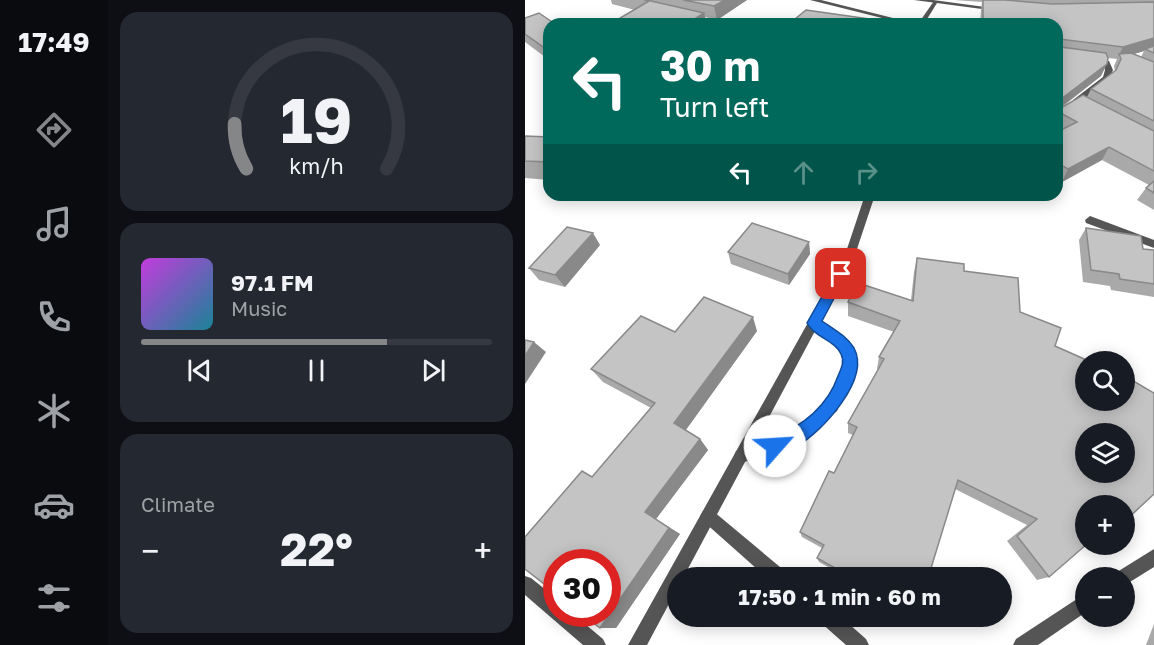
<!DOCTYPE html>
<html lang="en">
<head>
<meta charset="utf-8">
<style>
	:root { --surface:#171b24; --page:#242831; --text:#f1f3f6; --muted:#9ea1a6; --line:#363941; --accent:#858687 }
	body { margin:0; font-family:"Golos Text",sans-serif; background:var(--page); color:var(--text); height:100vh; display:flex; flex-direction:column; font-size:22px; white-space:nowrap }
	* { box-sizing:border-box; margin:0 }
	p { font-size:20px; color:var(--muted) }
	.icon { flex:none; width:33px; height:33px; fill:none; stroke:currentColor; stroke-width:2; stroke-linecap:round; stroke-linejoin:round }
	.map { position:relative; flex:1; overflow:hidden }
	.sheet { display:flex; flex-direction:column; gap:12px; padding:12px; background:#0d0f14; width:417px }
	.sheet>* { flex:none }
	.guide { position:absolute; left:18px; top:18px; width:520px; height:183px; border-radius:18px; box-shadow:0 3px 15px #0003; background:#00695c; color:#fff; overflow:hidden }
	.fabs { position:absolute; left:550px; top:351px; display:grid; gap:12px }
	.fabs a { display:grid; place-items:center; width:60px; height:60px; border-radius:50%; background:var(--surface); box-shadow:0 3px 15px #0003; font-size:30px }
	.speed { position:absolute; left:18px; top:549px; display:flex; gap:12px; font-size:30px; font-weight:700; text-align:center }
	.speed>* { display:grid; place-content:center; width:78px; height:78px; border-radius:50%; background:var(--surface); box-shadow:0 3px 15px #0003; line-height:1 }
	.speed .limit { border:9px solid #d22; background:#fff; color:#111 }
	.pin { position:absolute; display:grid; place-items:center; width:51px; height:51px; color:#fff; margin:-26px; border-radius:12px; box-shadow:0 3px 9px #0006 }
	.me { position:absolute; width:66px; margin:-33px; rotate:64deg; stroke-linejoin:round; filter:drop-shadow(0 0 4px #0008) }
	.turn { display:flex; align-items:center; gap:21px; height:126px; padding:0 18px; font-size:27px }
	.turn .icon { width:78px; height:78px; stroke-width:2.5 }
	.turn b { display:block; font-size:42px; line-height:51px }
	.lanes { display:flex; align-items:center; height:57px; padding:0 18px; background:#0003; justify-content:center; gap:30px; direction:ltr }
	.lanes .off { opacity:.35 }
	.big { font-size:45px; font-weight:700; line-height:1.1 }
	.sheet .widget { flex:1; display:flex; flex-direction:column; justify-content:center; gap:9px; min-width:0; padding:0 21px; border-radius:18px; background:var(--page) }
	.sheet .dial { align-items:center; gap:0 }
	.dial svg { height:156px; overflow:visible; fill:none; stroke:var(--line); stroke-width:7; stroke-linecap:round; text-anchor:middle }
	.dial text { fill:var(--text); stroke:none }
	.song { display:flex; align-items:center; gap:18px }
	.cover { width:72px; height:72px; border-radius:9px; background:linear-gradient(135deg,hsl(290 70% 55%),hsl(190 70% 35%)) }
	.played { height:6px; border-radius:3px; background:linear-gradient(90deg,var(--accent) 70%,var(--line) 70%) }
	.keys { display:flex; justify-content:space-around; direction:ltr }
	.heat { display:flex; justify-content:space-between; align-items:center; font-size:33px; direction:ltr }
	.trip { position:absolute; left:142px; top:567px; width:345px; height:60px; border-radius:30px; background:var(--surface); box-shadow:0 3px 15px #0003; font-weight:700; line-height:60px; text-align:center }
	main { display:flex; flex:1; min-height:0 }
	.menu { display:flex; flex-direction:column; width:108px; justify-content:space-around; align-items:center; background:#090b0e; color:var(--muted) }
	.menu .icon { width:42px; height:42px }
	.menu .on { color:var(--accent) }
	.menu b { font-size:27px; color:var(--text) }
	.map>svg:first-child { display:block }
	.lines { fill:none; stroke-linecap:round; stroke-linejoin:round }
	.service { fill:#555; fill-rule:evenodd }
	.minor { fill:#555; fill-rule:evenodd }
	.tertiary { fill:#555; fill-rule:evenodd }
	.wall { fill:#a9a9a9; fill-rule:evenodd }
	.shaded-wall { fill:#898989 }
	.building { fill:#c4c4c4; stroke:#898989; stroke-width:1.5; fill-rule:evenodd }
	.route { fill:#1a73e8; stroke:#114b97; stroke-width:1.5 }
</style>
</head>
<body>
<main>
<nav class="menu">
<b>17:49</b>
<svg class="icon on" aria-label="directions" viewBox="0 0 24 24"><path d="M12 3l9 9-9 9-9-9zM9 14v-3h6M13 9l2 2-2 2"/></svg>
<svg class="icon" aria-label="music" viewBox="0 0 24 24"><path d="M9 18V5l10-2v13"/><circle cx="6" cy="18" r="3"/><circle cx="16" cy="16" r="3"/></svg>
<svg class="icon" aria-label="phone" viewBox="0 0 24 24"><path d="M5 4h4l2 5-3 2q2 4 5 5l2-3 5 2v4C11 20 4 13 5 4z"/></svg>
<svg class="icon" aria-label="climate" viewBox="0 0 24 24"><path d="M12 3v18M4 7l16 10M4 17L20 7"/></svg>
<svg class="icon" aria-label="car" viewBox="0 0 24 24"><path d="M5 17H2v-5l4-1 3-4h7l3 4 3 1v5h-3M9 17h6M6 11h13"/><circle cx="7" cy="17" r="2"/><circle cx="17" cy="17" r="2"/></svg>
<svg class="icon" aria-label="filters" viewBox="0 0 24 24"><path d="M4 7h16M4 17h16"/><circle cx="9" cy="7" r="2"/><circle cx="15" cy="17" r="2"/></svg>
</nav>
<section class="sheet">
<div class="widget dial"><svg viewBox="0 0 100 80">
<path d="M14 69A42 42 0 1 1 86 69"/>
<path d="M14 69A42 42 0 0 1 8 46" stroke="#858687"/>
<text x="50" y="56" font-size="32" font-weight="700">19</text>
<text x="50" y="72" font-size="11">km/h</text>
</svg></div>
<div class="widget">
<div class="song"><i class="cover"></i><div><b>97.1 FM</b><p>Music</p></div></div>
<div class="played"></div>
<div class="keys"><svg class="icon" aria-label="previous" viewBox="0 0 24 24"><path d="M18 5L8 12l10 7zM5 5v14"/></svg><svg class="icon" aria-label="pause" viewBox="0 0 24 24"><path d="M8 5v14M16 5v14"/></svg><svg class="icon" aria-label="next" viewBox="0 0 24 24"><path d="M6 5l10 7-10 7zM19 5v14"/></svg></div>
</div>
<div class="widget"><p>Climate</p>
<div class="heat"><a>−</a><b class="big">22°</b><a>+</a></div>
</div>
</section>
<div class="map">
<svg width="629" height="645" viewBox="0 0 629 645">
	<rect width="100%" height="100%" fill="#fff"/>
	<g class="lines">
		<path class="service" d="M167,16L194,23L195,24H184L165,19V17Z"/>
		<g class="minor">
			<path d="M285,0H296L392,24H381Z"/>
			<path d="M389,0H408L475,9L472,11Z"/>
			<path d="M578,61H584L588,70L584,80L556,102L559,104L558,106L548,104V100L578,77L580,70Z"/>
			<path d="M565,216L629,240V248L561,223L560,220Z"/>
			<path d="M289,318C309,325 327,342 332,362L312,411L272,445L216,463L211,461L209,456L211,451L263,434L302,403L320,362L317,354L309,344L285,327L283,323L285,319Z"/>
			<path d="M183,508L188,511L261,572L263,578H242L178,521L175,516L178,511Z"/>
			<path d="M629,549V567L600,585V578H590L592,572Z"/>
			<path d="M0,576L6,578L32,599V614H48L78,639L81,645H58L0,595Z"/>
			<path d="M561,593V612L513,645H488L491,639Z"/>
			<path d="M293,616H315L341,639L344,645H321L295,622Z"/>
		</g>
		<g class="tertiary">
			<path d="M409,1L412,3L399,24H393Z"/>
			<path d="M340,195H350L329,258L158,578H153V587L122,645H103L319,258Z"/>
		</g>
	</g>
	<g class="wall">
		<path d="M86,0H222L192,20L180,17L110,10L87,4Z"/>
		<path d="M429,0H629V210L612,200L621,188L624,185L577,160L537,182L532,179V132L537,129L532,127V24H455L456,10L457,2ZM619,51L616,57L608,54ZM583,58L592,59L589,66L590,71L566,89L562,97L536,108L576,76Z"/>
		<path d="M0,18L24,24V60L0,42Z"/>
		<path d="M0,136L24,137V180L0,178Z"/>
		<path d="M561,228L618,249L629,250V297L586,290L585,286L558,282L554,240Z"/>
		<path d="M284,242L285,254L264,285L206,264L203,252Z"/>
		<path d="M75,245L40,287L14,280L4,268Z"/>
		<path d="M392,258L439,271L495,312L530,346L600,506L524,577L512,580L482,541L502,525L430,489L403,578H323L294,562L292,558L297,548L277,537L275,532L309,473L328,435L323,433V423L353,369H352L354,357L369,332L323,316V302L386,300L389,272Z"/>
		<path d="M232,331L160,431L175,439L183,450L131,519L155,534L91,628L57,471L67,477L126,408L78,382L66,369L150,332Z"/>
		<path d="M629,624V645H621Z"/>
	</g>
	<g class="shaded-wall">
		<path d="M200,0H222L192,20L189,6Z"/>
		<path d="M179,13L182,24H162Z"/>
		<path d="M629,38V49H620L619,51L596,58L594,54L592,59L598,47Z"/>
		<path d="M582,64L576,76L532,110L536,99Z"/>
		<path d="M584,147L577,160L537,182L543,169Z"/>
		<path d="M68,233L75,245L40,287L30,275Z"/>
		<path d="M284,242L285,254L264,285L263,274Z"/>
		<path d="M228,317L232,331L158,434L149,423Z"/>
		<path d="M9,342L21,352L0,384V356Z"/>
		<path d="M175,439L183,450L131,519L155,534L91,628H75L120,512Z"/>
	</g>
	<g class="building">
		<path d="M119,0H125L126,1L179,13L162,24H85L124,1Z"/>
		<path d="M158,0H200L189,6Z"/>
		<path d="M458,0H480L527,4L629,2V38L598,47L535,39L536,47L581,53L583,58L582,64L536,99V108L558,95L629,131V171L584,147L543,169L532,163V132L552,122L532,111V24H458Z"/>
		<path d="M281,10L366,22L364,24H264Z"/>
		<path d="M14,13L30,24H24V51L0,34V18Z"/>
		<path d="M629,46V53L620,49Z"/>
		<path d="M606,53L629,62V121L566,89L591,70L596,59L594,54Z"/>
		<path d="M0,136L24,137V162L0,161Z"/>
		<path d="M629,181V193L621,188Z"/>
		<path d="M227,223L284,242L263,274L203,252Z"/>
		<path d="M42,227L68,233L30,275L4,268Z"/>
		<path d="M561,228L616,236L618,249L629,250V284L595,279L594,274L566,270Z"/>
		<path d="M392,258L439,264V271L493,278L495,312L536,328L530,346L566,362H561V400H600V376L629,393V494L600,521V506H561L562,544L524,577L492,536L512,519L433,480L403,578H328L292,558L299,545L275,532L304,471L309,473L332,427L323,423L359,359L354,357L375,321L323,302L333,283L388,301ZM561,434H600V472H561Z"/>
		<path d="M179,297L228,317L149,423L175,439L120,512L144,528L75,628L56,614H82V562H32V594L0,569V537L57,471L67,477L130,403L66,369L116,316L150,332Z"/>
		<path d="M0,340L9,342L0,356Z"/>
	</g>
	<path class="route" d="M316,269L322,274L297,321C308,329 322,336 329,348C346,379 297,432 272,446C265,450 257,451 250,454L244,451L242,446L244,440C274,428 302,408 313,376C316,369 320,362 316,354C310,340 289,337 282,323L312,270Z"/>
</svg>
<div class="fabs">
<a><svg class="icon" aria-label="search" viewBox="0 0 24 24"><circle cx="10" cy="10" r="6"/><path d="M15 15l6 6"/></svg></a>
<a><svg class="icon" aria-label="layers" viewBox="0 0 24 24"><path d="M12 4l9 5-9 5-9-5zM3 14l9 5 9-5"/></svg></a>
<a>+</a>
<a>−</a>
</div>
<div class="speed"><div class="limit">30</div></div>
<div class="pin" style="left:316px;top:274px;background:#d93025"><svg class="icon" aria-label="arrive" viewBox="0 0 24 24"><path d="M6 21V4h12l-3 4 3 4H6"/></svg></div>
<svg class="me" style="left:250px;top:446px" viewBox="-20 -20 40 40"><circle r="19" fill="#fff"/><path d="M0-13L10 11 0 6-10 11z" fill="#1a73e8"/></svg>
<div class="trip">17:50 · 1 min · 60 m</div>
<div class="guide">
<div class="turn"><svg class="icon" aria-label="left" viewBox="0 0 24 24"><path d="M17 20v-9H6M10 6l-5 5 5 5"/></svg><div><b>30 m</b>Turn left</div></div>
<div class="lanes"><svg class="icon" aria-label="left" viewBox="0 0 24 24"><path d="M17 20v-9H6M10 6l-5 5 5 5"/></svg><svg class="icon off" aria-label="ahead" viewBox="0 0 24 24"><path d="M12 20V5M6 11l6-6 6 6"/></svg><svg class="icon off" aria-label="right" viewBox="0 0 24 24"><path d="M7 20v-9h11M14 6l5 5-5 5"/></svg></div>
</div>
</div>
</main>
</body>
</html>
